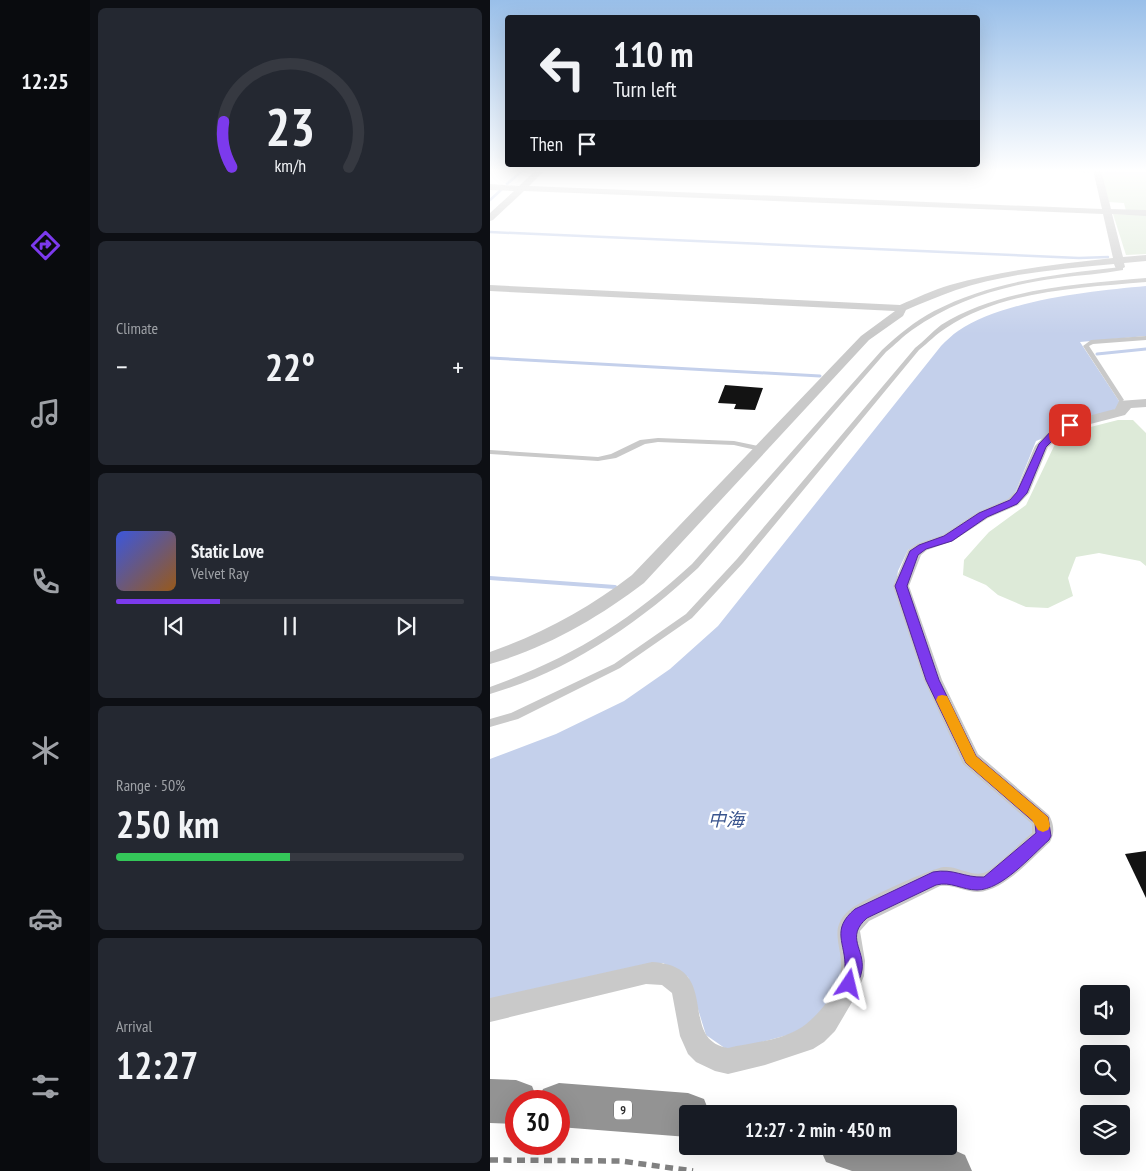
<!DOCTYPE html>
<html lang="en">
<head>
<meta charset="utf-8">
<style>
	:root { --surface:#171b24; --page:#242831; --text:#f1f3f6; --muted:#9ea1a6; --line:#363941; --accent:#7c3aed }
	body { margin:0; font-family:"PT Sans Narrow","Noto Sans JP",sans-serif; background:var(--page); color:var(--text); height:100vh; display:flex; flex-direction:column; font-size:19px; white-space:nowrap }
	* { box-sizing:border-box; margin:0 }
	p { font-size:16px; color:var(--muted) }
	.icon { flex:none; width:28px; height:28px; fill:none; stroke:currentColor; stroke-width:2; stroke-linecap:round; stroke-linejoin:round }
	.map { position:relative; flex:1; overflow:hidden }
	.sheet { display:flex; flex-direction:column; gap:8px; padding:8px; background:#0d0f14; width:400px }
	.sheet>* { flex:none }
	.top-card { position:absolute; left:15px; top:15px; width:475px; height:152px; border-radius:5px; box-shadow:0 5px 20px #0002; background:#171b24; color:var(--text); overflow:hidden }
	.fabs { position:absolute; left:590px; top:985px; display:grid; gap:10px }
	.fabs a { display:grid; place-items:center; width:50px; height:50px; border-radius:5px; background:var(--surface); box-shadow:0 5px 20px #0002; font-size:25px }
	.speed { position:absolute; left:15px; top:1090px; display:flex; gap:10px; font-size:25px; font-weight:700; text-align:center }
	.speed>* { display:grid; place-content:center; width:65px; height:65px; border-radius:50%; background:var(--surface); box-shadow:0 5px 20px #0002; line-height:1 }
	.speed .limit { border:8px solid #d22; background:#fff; color:#111 }
	.pin { position:absolute; display:grid; place-items:center; width:42px; height:42px; color:#fff; margin:-21px; border-radius:10px; box-shadow:0 2px 8px #0006 }
	.me { position:absolute; width:55px; margin:-28px; rotate:10deg; stroke-linejoin:round; filter:drop-shadow(0 0 4px #0008) }
	.turn { display:flex; align-items:center; gap:18px; height:105px; padding:0 25px; font-size:22px }
	.turn .icon { width:65px; height:65px; stroke-width:2.5 }
	.turn b { display:block; font-size:35px; line-height:42px }
	.then { display:flex; align-items:center; height:48px; padding:0 25px; background:#0003; gap:10px; font-size:19px }
	.big { font-size:38px; font-weight:600; line-height:1.1 }
	.sheet .widget { flex:1; display:flex; flex-direction:column; justify-content:center; gap:8px; min-width:0; padding:0 18px; border-radius:8px; background:var(--page) }
	.sheet .dial { align-items:center; gap:0 }
	.dial svg { height:130px; overflow:visible; fill:none; stroke:var(--line); stroke-width:7; stroke-linecap:round; text-anchor:middle }
	.dial text { fill:var(--text); stroke:none }
	.song { display:flex; align-items:center; gap:15px }
	.cover { width:60px; height:60px; border-radius:8px; background:linear-gradient(135deg,hsl(230 70% 55%),hsl(30 70% 35%)) }
	.played { height:5px; border-radius:2px; background:linear-gradient(90deg,var(--accent) 30%,var(--line) 30%) }
	.keys { display:flex; justify-content:space-around; direction:ltr }
	.heat { display:flex; justify-content:space-between; align-items:center; font-size:28px; direction:ltr }
	.charge { height:8px; border-radius:4px; background:linear-gradient(90deg,#34c759 50%,var(--line) 0) }
	.trip { position:absolute; left:189px; top:1105px; width:278px; height:50px; border-radius:5px; background:var(--surface); box-shadow:0 5px 20px #0002; font-weight:600; line-height:50px; text-align:center }
	main { display:flex; flex:1; min-height:0 }
	.tabs { display:flex; flex-direction:column; width:90px; justify-content:space-around; align-items:center; background:#090b0e; color:var(--muted) }
	.tabs .icon { width:35px; height:35px }
	.tabs .on { color:var(--accent) }
	.tabs b { font-size:22px; color:var(--text) }
	.map>svg:first-child { display:block }
	.green { fill:#ddead8 }
	.water { fill:#c4d0eb }
	.lines { fill:none; stroke-linecap:round; stroke-linejoin:round }
	.stream-far2 { stroke:#c4d0eb; stroke-width:2.5 }
	.stream-far1 { stroke:#c4d0eb; stroke-width:3 }
	.stream { stroke:#c4d0eb; stroke-width:4 }
	.building { fill:#131313 }
	.lane { fill:#c9c9c9; fill-rule:evenodd }
	.street { fill:#c9c9c9; fill-rule:evenodd }
	.highway { fill:#939393; fill-rule:evenodd }
	.rail { stroke:#818181; stroke-width:5.5; stroke-dasharray:8 5.5; stroke-linecap:butt }
	.route { fill:#7c3aed; stroke:#51269a }
	.slow { fill:#f59e0b }
	.labels { text-anchor:middle; stroke-width:5; stroke-linejoin:round; paint-order:stroke }
	.shield { fill:#fff; stroke:#6b6b6b; stroke-width:1 }
	.shield-label { font-size:12px; font-weight:bold; fill:#2c2c2c }
	.near-water-label { font-size:18px; font-style:italic; fill:#3a558e; stroke:#fff }
</style>
</head>
<body>
<main>
<nav class="tabs">
<b>12:25</b>
<svg class="icon on" aria-label="directions" viewBox="0 0 24 24"><path d="M12 3l9 9-9 9-9-9zM9 14v-3h6M13 9l2 2-2 2"/></svg>
<svg class="icon" aria-label="music" viewBox="0 0 24 24"><path d="M9 18V5l10-2v13"/><circle cx="6" cy="18" r="3"/><circle cx="16" cy="16" r="3"/></svg>
<svg class="icon" aria-label="phone" viewBox="0 0 24 24"><path d="M5 4h4l2 5-3 2q2 4 5 5l2-3 5 2v4C11 20 4 13 5 4z"/></svg>
<svg class="icon" aria-label="climate" viewBox="0 0 24 24"><path d="M12 3v18M4 7l16 10M4 17L20 7"/></svg>
<svg class="icon" aria-label="car" viewBox="0 0 24 24"><path d="M5 17H2v-5l4-1 3-4h7l3 4 3 1v5h-3M9 17h6M6 11h13"/><circle cx="7" cy="17" r="2"/><circle cx="17" cy="17" r="2"/></svg>
<svg class="icon" aria-label="filters" viewBox="0 0 24 24"><path d="M4 7h16M4 17h16"/><circle cx="9" cy="7" r="2"/><circle cx="15" cy="17" r="2"/></svg>
</nav>
<section class="sheet">
<div class="widget dial"><svg viewBox="0 0 100 80">
<path d="M14 69A42 42 0 1 1 86 69"/>
<path d="M14 69A42 42 0 0 1 9 41" stroke="#7c3aed"/>
<text x="50" y="56" font-size="32" font-weight="700">23</text>
<text x="50" y="72" font-size="11">km/h</text>
</svg></div>
<div class="widget"><p>Climate</p>
<div class="heat"><a>−</a><b class="big">22°</b><a>+</a></div>
</div>
<div class="widget">
<div class="song"><i class="cover"></i><div><b>Static Love</b><p>Velvet Ray</p></div></div>
<div class="played"></div>
<div class="keys"><svg class="icon" aria-label="previous" viewBox="0 0 24 24"><path d="M18 5L8 12l10 7zM5 5v14"/></svg><svg class="icon" aria-label="pause" viewBox="0 0 24 24"><path d="M8 5v14M16 5v14"/></svg><svg class="icon" aria-label="next" viewBox="0 0 24 24"><path d="M6 5l10 7-10 7zM19 5v14"/></svg></div>
</div>
<div class="widget"><p>Range · 50%</p><b class="big">250 km</b><div class="charge"></div></div>
<div class="widget"><p>Arrival</p><b class="big">12:27</b></div>
</section>
<div class="map">
<svg width="656" height="1171" viewBox="0 0 656 1171">
	<rect width="100%" height="100%" fill="#fff"/>
	<g class="green">
		<path d="M611,172L656,174V211H636L634,203L619,202Z"/>
		<path d="M623,214L656,215V254L636,255Z"/>
		<path d="M628,420H643L656,433V566L650,561L609,553L586,557L578,578L583,596L558,608L536,607L508,595L496,585L473,575L474,560L489,543L499,532L536,505L566,442L581,432Z"/>
	</g>
	<path class="water" d="M656,286V336L590,342L629,401L631,407L546,441L524,496L454,537L428,544L418,550L408,571L405,589L453,717L542,816L546,838L500,876L459,871L364,911L359,964L327,1027L239,1051L216,1035L198,977L173,963L0,1002V759L66,734L134,701L180,669L228,626L451,346C456,341 462,335 468,331C514,300 601,291 656,286Z"/>
	<g class="lines">
		<g class="stream-far2">
			<path d="M567,170L598,171"/>
			<path d="M615,172L656,173"/>
			<path d="M17,184L33,170"/>
			<path d="M0,200L11,190"/>
			<path d="M0,232L589,258L618,257"/>
		</g>
		<g class="stream-far1">
			<path d="M607,354L656,349"/>
			<path d="M0,358L330,376"/>
		</g>
		<path class="stream" d="M0,578L125,587"/>
	</g>
	<g class="building">
		<path d="M235,385L273,388L265,410L244,409L246,404L228,403Z"/>
		<path d="M656,851V898L635,854Z"/>
	</g>
	<g class="lines">
		<g class="lane">
			<path d="M631,267L633,268V270C612,274 590,275 568,278C516,285 466,299 422,330C413,336 405,345 396,352L208,568C148,624 79,671 0,694V687C81,658 139,622 202,564L392,350C408,335 425,321 444,311C502,281 567,274 631,267Z"/>
			<path d="M656,278V282C589,288 513,290 456,328C446,334 438,343 429,350L253,563L202,618L130,668L28,719L0,727V719L21,713L124,664L196,614L247,559L425,348C434,341 442,332 451,325C509,288 589,284 656,278Z"/>
			<path d="M656,336V340L603,344L599,346L634,400L631,402L629,401L593,346L601,340Z"/>
			<path d="M168,438L244,441L273,447L274,449L270,451L244,445L168,442L155,444L126,458L108,461L0,454V450L108,457L121,454L150,440Z"/>
		</g>
		<g class="street">
			<path d="M46,170H55L39,186L612,209L603,170H611L621,209L656,210V216L622,214L633,257L656,255V261L634,263L635,267L630,270L626,269L624,264C571,269 517,273 466,290C449,296 432,303 416,310L413,316L379,340L154,583C108,618 56,648 0,664V652C52,634 99,608 142,575L371,336L405,311L0,291V285L410,305C426,298 443,290 460,285C514,270 568,264 623,258L613,214L34,191L3,220L0,221V213L24,191L0,190V184L29,186Z"/>
			<path d="M656,399V407L641,408L635,415L585,428L572,434L558,447L539,493L528,505L498,518L463,541L437,550L431,555L419,586L452,680L488,754L559,815C564,824 565,833 560,842C542,858 514,891 488,892C475,892 464,884 450,886L379,921L370,931L375,961L374,976L365,997L345,1031L334,1042L323,1049L275,1065L238,1074L225,1071L206,1062L198,1054L190,1036L182,993L172,985L156,984L0,1022V998L162,962C234,966 186,1039 238,1048C260,1043 287,1041 307,1030C326,1020 351,989 351,967C352,944 337,927 362,908C373,900 443,867 455,867C468,866 484,878 496,872C507,866 531,842 542,833V824L473,764L434,680L403,586L418,550L427,544L453,535L488,512L518,499L526,491L545,446L562,428L575,422L625,409L629,401Z"/>
		</g>
		<g class="highway">
			<path d="M0,1079L26,1080L42,1086L48,1101H26V1124L0,1123Z"/>
			<path d="M69,1083L198,1093L214,1099L220,1114H198V1137L69,1127V1101H48L53,1089Z"/>
			<path d="M329,1146H455L475,1155L482,1171H362L336,1162Z"/>
		</g>
		<path class="rail" d="M0,1160L131,1161L203,1171"/>
	</g>
	<linearGradient id="sky" x2="0" y2="1"><stop stop-color="#99bfe9"/><stop offset="0.51" stop-color="#fff"/><stop offset="1" stop-color="#fff" stop-opacity="0"/></linearGradient>
	<rect width="656" height="334" fill="url(#sky)"/>
	<path class="route" d="M580,422L585,425L584,427L570,433L556,447L537,493L527,504L497,517L462,541L436,549L428,555L417,586L449,680L486,756L558,817L561,836L559,840C541,856 512,890 487,890C472,890 461,881 446,885L377,918C355,937 375,949 372,970C371,977 367,984 365,990L359,992L353,990L350,984C352,979 355,973 355,968C356,943 340,930 365,909L443,872C464,868 474,878 494,877L546,833L545,823L476,763L436,680L405,586L420,551L429,545L454,536L489,513L520,500L527,492L549,444L563,429Z"/>
	<path class="slow" d="M452,695L457,696L459,700L486,756L558,817L560,826L558,830L553,832L548,830L542,820L476,763L446,700L448,696Z"/>
	<g class="labels">
		<rect class="shield" x="124" y="1100.5" width="18" height="19" rx="4"/>
		<g class="shield-label">
			<text x="133" y="1114">9</text>
		</g>
		<g class="near-water-label">
			<text x="236" y="826">中海</text>
		</g>
	</g>
</svg>
<div class="fabs">
<a><svg class="icon" aria-label="sound" viewBox="0 0 24 24"><path d="M4 9h4l5-4v14l-5-4H4zM17 9q2 3 0 6"/></svg></a>
<a><svg class="icon" aria-label="search" viewBox="0 0 24 24"><circle cx="10" cy="10" r="6"/><path d="M15 15l6 6"/></svg></a>
<a><svg class="icon" aria-label="layers" viewBox="0 0 24 24"><path d="M12 4l9 5-9 5-9-5zM3 14l9 5 9-5"/></svg></a>
</div>
<div class="speed"><div class="limit">30</div></div>
<div class="pin" style="left:580px;top:425px;background:#d93025"><svg class="icon" aria-label="arrive" viewBox="0 0 24 24"><path d="M6 21V4h12l-3 4 3 4H6"/></svg></div>
<svg class="me" style="left:359px;top:984px" viewBox="-20 -20 40 40"><path d="M0-17L14 15 0 8-14 15z" fill="#7c3aed" stroke="#fff" stroke-width="4"/></svg>
<div class="trip">12:27 · 2 min · 450 m</div>
<div class="top-card">
<div class="turn"><svg class="icon" aria-label="left" viewBox="0 0 24 24"><path d="M17 20v-9H6M10 6l-5 5 5 5"/></svg><div><b>110 m</b>Turn left</div></div>
<div class="then">Then<svg class="icon" aria-label="arrive" viewBox="0 0 24 24"><path d="M6 21V4h12l-3 4 3 4H6"/></svg></div>
</div>
</div>
</main>
</body>
</html>
